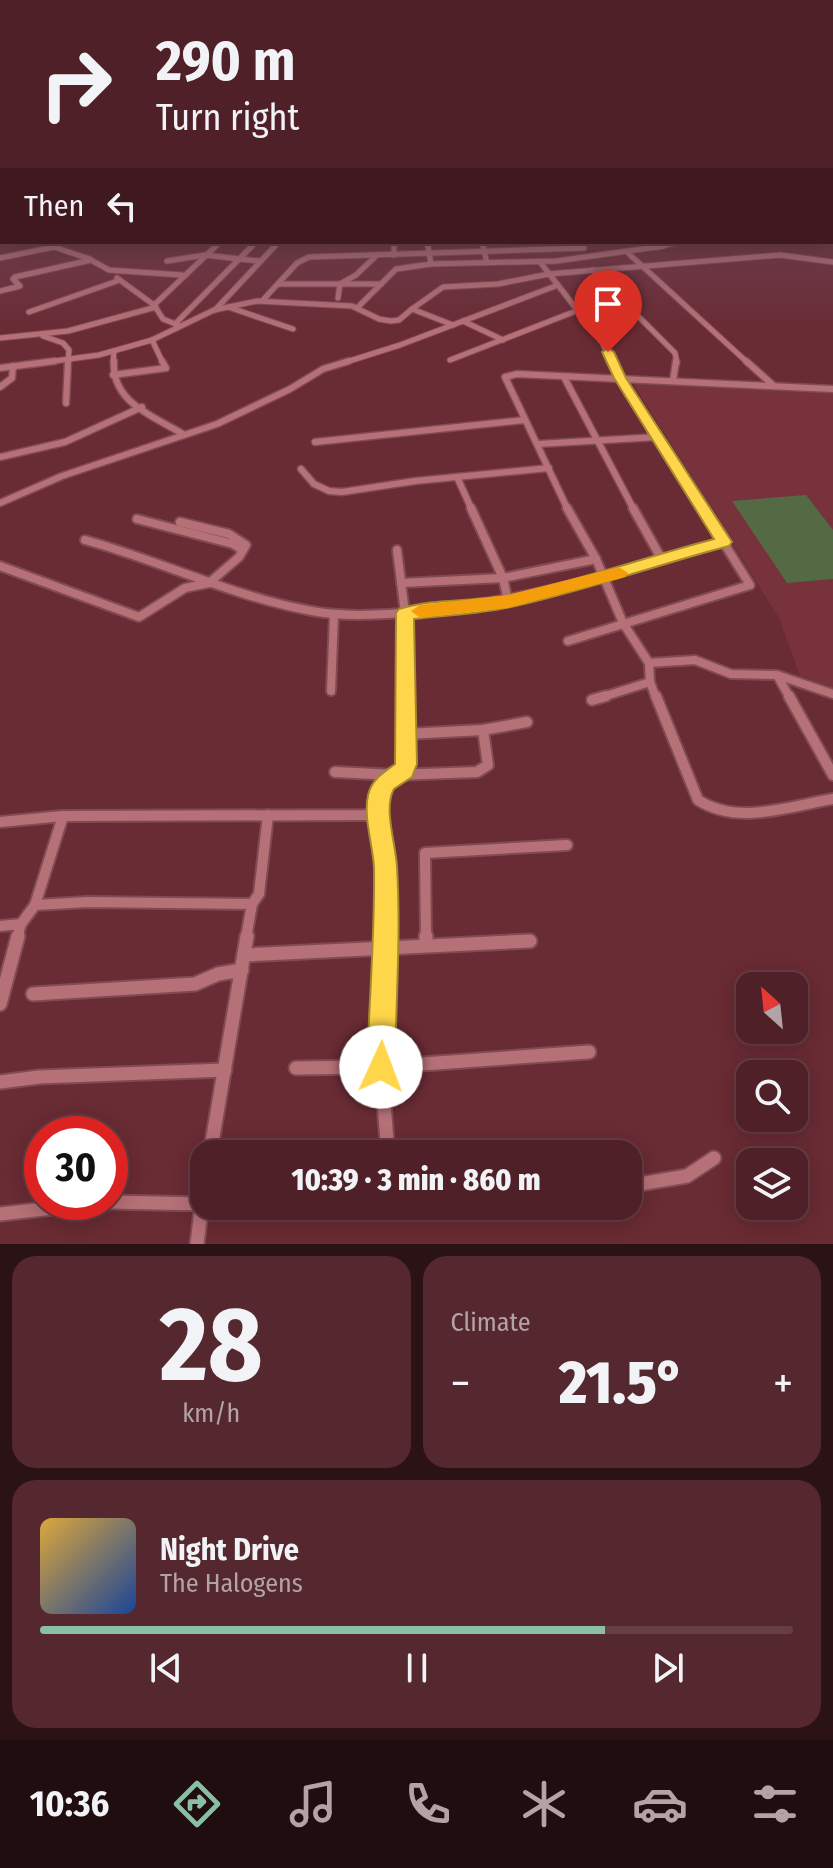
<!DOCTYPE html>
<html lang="en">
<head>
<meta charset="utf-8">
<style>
	:root { --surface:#4f2027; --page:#55282f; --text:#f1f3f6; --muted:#b3a3a7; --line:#663e44; --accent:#8abfa5 }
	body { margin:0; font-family:"Fira Sans Condensed",sans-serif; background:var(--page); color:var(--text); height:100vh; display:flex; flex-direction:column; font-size:30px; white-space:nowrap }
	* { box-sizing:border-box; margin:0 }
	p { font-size:26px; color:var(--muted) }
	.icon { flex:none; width:44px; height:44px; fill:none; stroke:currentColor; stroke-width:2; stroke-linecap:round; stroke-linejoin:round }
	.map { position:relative; height:1244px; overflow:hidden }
	.details { display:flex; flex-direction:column; gap:12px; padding:12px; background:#2b1215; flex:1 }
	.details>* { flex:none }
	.hud { position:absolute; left:0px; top:0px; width:834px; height:244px; box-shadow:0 4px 20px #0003,0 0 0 2px var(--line); background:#4f2027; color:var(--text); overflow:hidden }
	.needle { width:52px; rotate:333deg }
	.controls { position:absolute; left:736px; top:972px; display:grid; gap:16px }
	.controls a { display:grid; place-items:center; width:72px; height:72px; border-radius:16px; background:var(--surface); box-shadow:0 4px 20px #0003,0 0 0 2px var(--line); font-size:40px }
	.speed { position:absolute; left:24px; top:1116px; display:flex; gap:16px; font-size:40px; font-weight:700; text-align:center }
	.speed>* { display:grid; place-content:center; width:104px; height:104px; border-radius:50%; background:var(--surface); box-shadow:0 4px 20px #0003,0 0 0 2px var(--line); line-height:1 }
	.speed .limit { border:12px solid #d22; background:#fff; color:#111 }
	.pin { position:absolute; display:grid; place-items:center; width:68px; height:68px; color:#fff; margin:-82px -34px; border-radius:50% 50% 50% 0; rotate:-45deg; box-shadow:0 0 8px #0007 }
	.pin .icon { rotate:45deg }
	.me { position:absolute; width:88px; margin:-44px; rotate:2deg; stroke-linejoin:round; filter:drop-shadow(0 0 6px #0008) }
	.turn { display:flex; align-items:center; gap:28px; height:168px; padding:0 24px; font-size:36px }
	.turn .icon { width:104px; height:104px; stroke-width:2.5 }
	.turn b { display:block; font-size:56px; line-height:68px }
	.then { display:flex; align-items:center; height:76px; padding:0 24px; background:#0003; gap:16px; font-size:30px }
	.big { font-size:60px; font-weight:800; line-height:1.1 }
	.details .tile { flex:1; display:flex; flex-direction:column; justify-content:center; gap:12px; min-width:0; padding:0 28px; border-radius:24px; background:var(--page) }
	.details .dial { align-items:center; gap:0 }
	.dial b { font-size:104px; line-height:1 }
	.song { display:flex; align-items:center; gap:24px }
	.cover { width:96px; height:96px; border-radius:12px; background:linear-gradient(135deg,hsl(40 70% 55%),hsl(220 70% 35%)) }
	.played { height:8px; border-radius:4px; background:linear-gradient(90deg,var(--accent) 75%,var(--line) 75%) }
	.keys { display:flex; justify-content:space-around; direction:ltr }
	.heat { display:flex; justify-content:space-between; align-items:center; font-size:44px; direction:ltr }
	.details .tiles { flex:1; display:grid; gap:12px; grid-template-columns:1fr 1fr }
	.tile:last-child { grid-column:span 2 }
	.trip { position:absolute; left:190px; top:1140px; width:452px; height:80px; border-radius:24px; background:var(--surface); box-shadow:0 4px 20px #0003,0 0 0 2px var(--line); font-weight:800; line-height:80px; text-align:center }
	.tab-bar { display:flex; height:128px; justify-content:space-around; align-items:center; background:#200d10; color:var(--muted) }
	.tab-bar .icon { width:56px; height:56px }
	.tab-bar .active { color:var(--accent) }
	.tab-bar b { font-size:36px; color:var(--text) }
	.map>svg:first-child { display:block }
	.built { fill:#78323c }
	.green { fill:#536a45 }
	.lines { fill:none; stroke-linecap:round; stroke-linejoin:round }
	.minor-far5-casing { stroke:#814b54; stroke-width:6 }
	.minor-far4-casing { stroke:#814b54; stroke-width:7 }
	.minor-far3-casing { stroke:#814b54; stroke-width:9 }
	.minor-far2-casing { stroke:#814b54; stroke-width:12 }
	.minor-far1-casing { stroke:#814b54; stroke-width:14 }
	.minor-casing { stroke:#814b54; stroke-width:17 }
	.minor-far5 { stroke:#b67077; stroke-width:4 }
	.minor-far4 { stroke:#b67077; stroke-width:5 }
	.minor-far3 { stroke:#b67077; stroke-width:6 }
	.minor-far2 { stroke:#b67077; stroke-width:8 }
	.minor-far1 { stroke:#b67077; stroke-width:10 }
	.minor { stroke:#b67077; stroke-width:13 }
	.route { fill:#ffd54a; stroke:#a68a30; stroke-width:2 }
	.slow { fill:#f59e0b }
</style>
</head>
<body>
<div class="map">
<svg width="833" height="1244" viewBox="0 0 833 1244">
	<rect width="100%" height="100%" fill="#692b34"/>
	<path class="built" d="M632,382L833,392V688L800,676L779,618Z"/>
	<path class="green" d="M806,495L833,530V579L787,583L732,501Z"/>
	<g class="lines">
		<g class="minor-far5-casing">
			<g id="minor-far5">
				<path d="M832,202L833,198"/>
				<path d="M832,224L833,228"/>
				<path d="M394,242V248"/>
				<path d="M427,242L428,248"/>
				<path d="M482,242L483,248"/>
				<path d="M50,248H56"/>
				<path d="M214,248L220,242"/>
				<path d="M250,248L256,242"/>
				<path d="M273,248L278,242"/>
				<path d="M655,248L680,242"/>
			</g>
		</g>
		<g class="minor-far4-casing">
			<g id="minor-far4">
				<path d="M394,246V255"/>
				<path d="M483,246L486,259"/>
				<path d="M629,254L748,363"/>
				<path d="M0,258L54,247L90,259"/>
				<path d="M167,261L205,255L259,261"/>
				<path d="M540,262L602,342L612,363"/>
				<path d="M431,264L556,261L664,246"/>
				<path d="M592,270L675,353L677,363"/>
				<path d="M117,278L154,305L163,319L178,325"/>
				<path d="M278,284H381"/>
				<path d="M0,291L20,286L13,279L15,277L91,260L109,270L182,275"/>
				<path d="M338,298L340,284L356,275L377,255"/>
				<path d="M263,300L297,263L309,257L584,248"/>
				<path d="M154,305L216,246"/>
				<path d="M228,307L293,329"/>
				<path d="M357,308L396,269L431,264L428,246"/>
				<path d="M412,309L443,287L498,284L549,274L780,255L833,262"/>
				<path d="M215,310L275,246"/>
				<path d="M29,312L120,280"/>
				<path d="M463,321L503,340"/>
				<path d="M175,324L252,246"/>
				<path d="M43,336L63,343L69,350L68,363"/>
				<path d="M0,338L68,331L156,307"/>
				<path d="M152,340L163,363"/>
				<path d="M450,360L576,311L632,310"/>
				<path d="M40,363L99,355L152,340L214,310L257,301L352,306L379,319L391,321L399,320L412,309L453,325"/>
				<path d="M113,363L114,351"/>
				<path d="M343,363L400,345L558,285"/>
			</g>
		</g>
		<g class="minor-far3-casing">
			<g id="minor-far3">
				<path d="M114,361C111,402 153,416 183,434"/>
				<path d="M611,361L703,510"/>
				<path d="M746,361L774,386"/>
				<path d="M0,368L55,361"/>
				<path d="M113,375L166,368L162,361"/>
				<path d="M564,377L634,510"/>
				<path d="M673,381L676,361"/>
				<path d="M0,387L12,378L13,366"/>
				<path d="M66,403L68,361"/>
				<path d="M315,442L525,420"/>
				<path d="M538,444L657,437"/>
				<path d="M0,457L65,442L142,407"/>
				<path d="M301,469L314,484L329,491L342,492L415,481L549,468"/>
				<path d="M457,477L472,510"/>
				<path d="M0,503L62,476L217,424L290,389L323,369L349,361"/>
				<path d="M568,510L505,377L517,374L833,389"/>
			</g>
		</g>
		<g class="minor-far2-casing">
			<g id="minor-far2">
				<path d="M471,508L503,578L508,601"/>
				<path d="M567,508L596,559L623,623L649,663L650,682L656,698"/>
				<path d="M633,508L661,558"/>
				<path d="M137,519L233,544L243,550"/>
				<path d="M85,540C161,561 234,597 312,611C350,618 389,614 427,611C534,600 621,571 723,542"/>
				<path d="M397,550L405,613L406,698"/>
				<path d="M0,566L139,617L185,588L209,583L239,557L246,545L229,534L180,522"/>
				<path d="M401,583L503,578L596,559"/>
				<path d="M568,641L750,585L702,508"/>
				<path d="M649,663L695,660L731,674L777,675L790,698"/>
				<path d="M777,675L833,694"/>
				<path d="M331,691L334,615"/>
				<path d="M599,698L650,682"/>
			</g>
		</g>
		<g class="minor-far1-casing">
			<g id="minor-far1">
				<path d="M656,696L698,800C738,826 790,806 833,799"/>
				<path d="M789,696L833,775"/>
				<path d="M592,700L606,696"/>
				<path d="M406,734L483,730L527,722"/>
				<path d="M335,772L395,775L477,772L488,765L483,730"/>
				<path d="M376,812C390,852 385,896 384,938"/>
				<path d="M0,822L63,816L371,815L376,812L385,783L404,770L406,764V696"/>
				<path d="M35,905L63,816"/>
				<path d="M0,926L21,924L35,905L88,902L252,904"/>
				<path d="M17,938L21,924"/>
				<path d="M246,938L252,904L259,894L268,815"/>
				<path d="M426,938L425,853L567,845"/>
			</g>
		</g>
		<g class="minor-casing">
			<g id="minor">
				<path d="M384,936L381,1067L388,1154"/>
				<path d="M426,936V945"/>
				<path d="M245,955L530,941"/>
				<path d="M33,994L195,984L218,974L242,970"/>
				<path d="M0,1004L18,936"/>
				<path d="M296,1068L381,1067L589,1052"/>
				<path d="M0,1082L39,1077L225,1070"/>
				<path d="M210,1154L247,936"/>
				<path d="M628,1186L687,1176L714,1158"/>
				<path d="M109,1202L204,1204"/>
				<path d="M428,1206H450"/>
				<path d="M0,1214L106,1202"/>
				<path d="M197,1244L204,1186"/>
			</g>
		</g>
		<use href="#minor-far5" class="minor-far5"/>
		<use href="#minor-far4" class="minor-far4"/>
		<use href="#minor-far3" class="minor-far3"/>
		<use href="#minor-far2" class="minor-far2"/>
		<use href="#minor-far1" class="minor-far1"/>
		<use href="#minor" class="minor"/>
	</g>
	<linearGradient id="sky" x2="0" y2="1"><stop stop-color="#3a181d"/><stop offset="0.47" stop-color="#704a5c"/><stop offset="1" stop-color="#704a5c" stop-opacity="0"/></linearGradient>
	<rect width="833" height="331" fill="url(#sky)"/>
	<path class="route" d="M608,348L614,352L626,378L732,542L729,546C656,565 585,591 511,607C480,614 446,615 414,619L417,764L412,777L394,789C383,808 396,844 397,867C401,933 396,1001 395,1067L391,1077L381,1081L371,1077L367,1067C369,1001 375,934 374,868C373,845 363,817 368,795C372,779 383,773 395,764L396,613L399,609C434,598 473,602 510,595C579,581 645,557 714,539L614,378L602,352Z"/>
	<path class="slow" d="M619,567L628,573L625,577L508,608L420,618L411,611L420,605L508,595Z"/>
</svg>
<div class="controls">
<a><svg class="needle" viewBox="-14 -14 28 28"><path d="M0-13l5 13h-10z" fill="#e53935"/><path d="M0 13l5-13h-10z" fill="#b3a3a7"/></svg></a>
<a><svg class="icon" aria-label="search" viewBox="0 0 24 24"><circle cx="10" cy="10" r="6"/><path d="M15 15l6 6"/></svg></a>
<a><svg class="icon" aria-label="layers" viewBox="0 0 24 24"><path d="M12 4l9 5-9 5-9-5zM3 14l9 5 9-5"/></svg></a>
</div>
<div class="speed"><div class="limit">30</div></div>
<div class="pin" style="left:608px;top:352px;background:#d93025"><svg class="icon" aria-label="arrive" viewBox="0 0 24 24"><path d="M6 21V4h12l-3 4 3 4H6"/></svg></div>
<svg class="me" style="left:381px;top:1067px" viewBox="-20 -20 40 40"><circle r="19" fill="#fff"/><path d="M0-13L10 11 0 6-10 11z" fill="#ffd54a"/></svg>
<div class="trip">10:39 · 3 min · 860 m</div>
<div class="hud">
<div class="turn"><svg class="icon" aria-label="right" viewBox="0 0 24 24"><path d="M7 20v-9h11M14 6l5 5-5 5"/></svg><div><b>290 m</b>Turn right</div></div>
<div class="then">Then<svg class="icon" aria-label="left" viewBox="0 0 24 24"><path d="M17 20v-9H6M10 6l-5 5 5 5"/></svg></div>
</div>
</div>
<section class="details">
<div class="tiles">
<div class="tile dial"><b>28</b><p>km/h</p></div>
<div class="tile"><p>Climate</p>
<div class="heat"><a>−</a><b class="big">21.5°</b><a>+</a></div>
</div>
<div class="tile">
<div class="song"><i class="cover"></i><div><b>Night Drive</b><p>The Halogens</p></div></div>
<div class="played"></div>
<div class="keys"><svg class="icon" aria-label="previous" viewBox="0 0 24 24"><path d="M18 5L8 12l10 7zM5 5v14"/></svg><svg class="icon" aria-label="pause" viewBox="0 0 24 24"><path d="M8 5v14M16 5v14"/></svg><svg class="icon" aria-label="next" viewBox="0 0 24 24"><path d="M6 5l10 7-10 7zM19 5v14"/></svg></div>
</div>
</div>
</section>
<nav class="tab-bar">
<b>10:36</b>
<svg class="icon active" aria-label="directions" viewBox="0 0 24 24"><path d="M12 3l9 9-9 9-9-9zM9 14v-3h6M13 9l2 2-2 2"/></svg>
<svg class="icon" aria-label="music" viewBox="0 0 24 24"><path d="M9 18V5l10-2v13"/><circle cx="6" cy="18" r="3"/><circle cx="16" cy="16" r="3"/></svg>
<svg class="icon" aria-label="phone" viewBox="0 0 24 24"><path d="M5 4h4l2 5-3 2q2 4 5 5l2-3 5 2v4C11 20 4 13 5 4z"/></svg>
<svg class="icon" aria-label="climate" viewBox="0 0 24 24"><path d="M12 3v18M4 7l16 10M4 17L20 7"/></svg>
<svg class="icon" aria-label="car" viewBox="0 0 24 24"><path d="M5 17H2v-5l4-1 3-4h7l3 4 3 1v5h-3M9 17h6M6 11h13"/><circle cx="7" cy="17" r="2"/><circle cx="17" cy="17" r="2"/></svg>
<svg class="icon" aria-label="filters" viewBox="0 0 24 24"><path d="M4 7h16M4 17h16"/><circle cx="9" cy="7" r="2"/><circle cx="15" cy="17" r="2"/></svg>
</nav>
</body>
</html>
